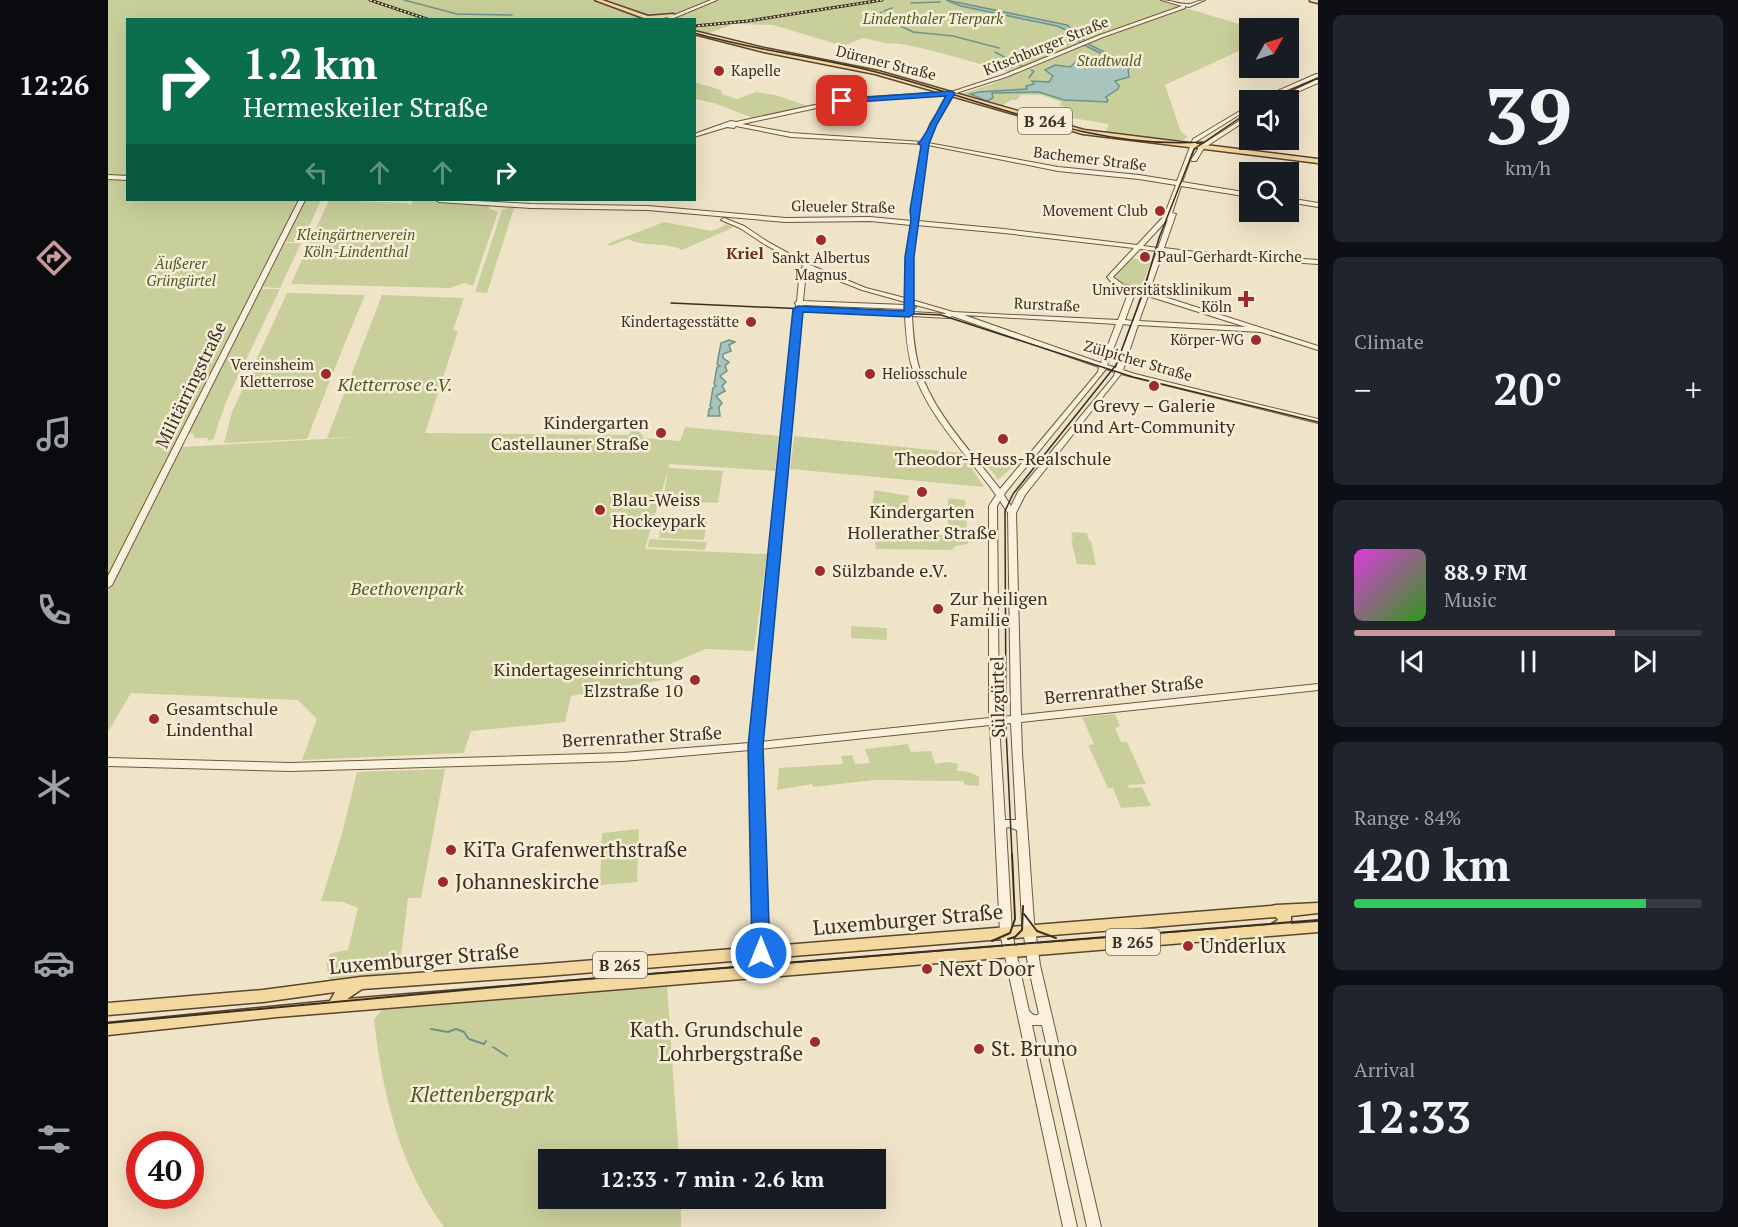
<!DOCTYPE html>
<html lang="en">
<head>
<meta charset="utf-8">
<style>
	:root { --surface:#171b24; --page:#20242c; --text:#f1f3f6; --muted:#9ea1a6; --line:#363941; --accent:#cc999b }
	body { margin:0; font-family:"PT Serif",serif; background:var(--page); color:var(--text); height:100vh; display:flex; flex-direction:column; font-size:22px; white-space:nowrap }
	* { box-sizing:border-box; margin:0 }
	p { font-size:20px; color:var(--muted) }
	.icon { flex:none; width:33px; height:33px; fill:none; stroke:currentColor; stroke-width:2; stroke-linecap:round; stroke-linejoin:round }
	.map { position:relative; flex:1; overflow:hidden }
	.sheet { display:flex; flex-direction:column; gap:15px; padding:15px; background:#0d0f14; width:420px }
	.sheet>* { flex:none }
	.guide { position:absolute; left:18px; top:18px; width:570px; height:183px; border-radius:0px; box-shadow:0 6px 24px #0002; background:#0b6e4f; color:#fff; overflow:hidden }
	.needle { width:39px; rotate:51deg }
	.controls { position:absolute; left:1131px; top:18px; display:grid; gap:12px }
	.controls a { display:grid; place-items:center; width:60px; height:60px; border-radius:0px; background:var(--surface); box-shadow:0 6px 24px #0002; font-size:30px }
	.speed { position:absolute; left:18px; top:1131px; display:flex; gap:12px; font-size:30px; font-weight:700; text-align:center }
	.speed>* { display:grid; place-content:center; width:78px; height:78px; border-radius:50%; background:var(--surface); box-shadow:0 6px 24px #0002; line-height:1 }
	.speed .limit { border:9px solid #d22; background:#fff; color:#111 }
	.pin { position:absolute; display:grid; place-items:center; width:51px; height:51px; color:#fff; margin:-26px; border-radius:12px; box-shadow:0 3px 9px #0006 }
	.me { position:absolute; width:66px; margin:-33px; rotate:0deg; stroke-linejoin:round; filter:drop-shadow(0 0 4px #0008) }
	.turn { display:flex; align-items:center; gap:21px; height:126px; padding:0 18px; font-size:27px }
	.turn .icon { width:78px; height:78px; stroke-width:2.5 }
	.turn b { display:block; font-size:42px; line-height:51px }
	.lanes { display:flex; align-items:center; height:57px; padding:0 18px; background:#0003; justify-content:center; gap:30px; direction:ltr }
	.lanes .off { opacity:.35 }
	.big { font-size:45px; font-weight:600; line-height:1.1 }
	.sheet .card { flex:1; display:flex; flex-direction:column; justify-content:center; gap:9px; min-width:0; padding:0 21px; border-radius:9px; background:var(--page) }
	.sheet .dial { align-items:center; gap:0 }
	.dial b { font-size:78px; line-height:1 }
	.song { display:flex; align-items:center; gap:18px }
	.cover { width:72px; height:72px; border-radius:9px; background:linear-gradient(135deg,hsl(300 70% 55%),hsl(110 70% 35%)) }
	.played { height:6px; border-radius:3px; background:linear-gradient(90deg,var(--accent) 75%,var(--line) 75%) }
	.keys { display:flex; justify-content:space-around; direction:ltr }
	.heat { display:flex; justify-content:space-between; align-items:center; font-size:33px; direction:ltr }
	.charge { height:9px; border-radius:4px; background:linear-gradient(90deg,#34c759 84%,var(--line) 0) }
	.trip { position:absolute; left:430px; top:1149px; width:348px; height:60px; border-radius:0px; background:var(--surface); box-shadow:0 6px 24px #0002; font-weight:600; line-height:60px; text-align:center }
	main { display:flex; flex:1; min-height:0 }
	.dock { display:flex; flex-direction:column; width:108px; justify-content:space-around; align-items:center; background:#090b0e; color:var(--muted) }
	.dock .icon { width:42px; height:42px }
	.dock .active { color:var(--accent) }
	.dock b { font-size:27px; color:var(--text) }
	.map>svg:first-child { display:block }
	.green { fill:#c9cf9b }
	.water { fill:#a9c4bc; stroke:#6f938a; stroke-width:1.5 }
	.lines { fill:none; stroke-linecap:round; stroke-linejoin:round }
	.stream-far1 { stroke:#6f938a; stroke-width:1.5 }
	.stream { stroke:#6f938a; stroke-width:2 }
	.secondary-casing { stroke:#6f573f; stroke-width:2 }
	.primary-casing { stroke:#5b4430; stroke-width:3 }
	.secondary { fill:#faf1dc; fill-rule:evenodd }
	.primary { fill:#f3d9a0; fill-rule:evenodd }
	.tram-far1 { stroke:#3d2e20; stroke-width:1.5 }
	.tram { stroke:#3d2e20; stroke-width:2 }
	.rail-casing { stroke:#3d2e20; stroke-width:3 }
	.rail { stroke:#f7eed8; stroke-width:1.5; stroke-dasharray:2; stroke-linecap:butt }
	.route { fill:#1a73e8; stroke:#114b97; stroke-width:1.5 }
	.poi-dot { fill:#9e2a2b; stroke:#f7eed8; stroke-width:2 }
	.labels { text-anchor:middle; stroke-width:5; stroke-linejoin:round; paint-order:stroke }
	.far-park-label { font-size:15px; font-style:italic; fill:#4d5a26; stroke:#f7eed8 }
	.far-street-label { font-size:15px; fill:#3d2e20; stroke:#f7eed8 }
	.far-poi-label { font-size:15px; fill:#3d2e20; stroke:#f7eed8; text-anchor:end }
	.shield { fill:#f7eed8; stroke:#756857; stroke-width:1.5 }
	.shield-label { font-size:16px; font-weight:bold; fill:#3d2e20 }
	.far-neighbourhood-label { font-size:16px; font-weight:bold; fill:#6b2e1e; stroke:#f7eed8 }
	.street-label { font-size:18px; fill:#3d2e20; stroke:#f7eed8 }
	.park-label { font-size:18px; font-style:italic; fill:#4d5a26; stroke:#f7eed8 }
	.poi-label { font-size:18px; fill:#3d2e20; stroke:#f7eed8; text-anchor:start }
	.near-poi-label { font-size:21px; fill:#3d2e20; stroke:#f7eed8; text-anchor:start }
	.near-street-label { font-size:21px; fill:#3d2e20; stroke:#f7eed8 }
	.near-park-label { font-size:21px; font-style:italic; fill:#4d5a26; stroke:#f7eed8 }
</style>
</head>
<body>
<main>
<nav class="dock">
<b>12:26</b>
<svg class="icon active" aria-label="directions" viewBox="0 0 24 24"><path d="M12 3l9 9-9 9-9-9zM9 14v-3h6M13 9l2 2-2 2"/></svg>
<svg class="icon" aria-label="music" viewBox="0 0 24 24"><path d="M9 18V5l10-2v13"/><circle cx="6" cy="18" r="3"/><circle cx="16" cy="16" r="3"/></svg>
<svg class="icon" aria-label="phone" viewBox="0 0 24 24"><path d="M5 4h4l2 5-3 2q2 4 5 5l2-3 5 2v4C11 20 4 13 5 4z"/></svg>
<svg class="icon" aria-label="climate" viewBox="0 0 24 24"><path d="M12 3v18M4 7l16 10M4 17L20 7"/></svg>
<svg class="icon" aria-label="car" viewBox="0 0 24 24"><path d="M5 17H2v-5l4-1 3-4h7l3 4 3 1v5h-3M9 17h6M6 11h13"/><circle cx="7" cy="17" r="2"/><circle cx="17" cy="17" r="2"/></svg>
<svg class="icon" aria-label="filters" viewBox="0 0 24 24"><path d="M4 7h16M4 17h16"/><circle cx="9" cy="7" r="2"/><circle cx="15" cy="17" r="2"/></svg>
</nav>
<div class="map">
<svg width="1210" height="1227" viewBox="0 0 1210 1227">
	<rect width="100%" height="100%" fill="#f0e4c8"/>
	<g class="green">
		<path d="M0,0H483L542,19L20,20V200H191L0,578Z"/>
		<path d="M492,0H605L565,15L542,16Z"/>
		<path d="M610,0H1050L1145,28H1142L1141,44L1133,50L1057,85L1073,132L1080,137L1075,140L1065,141L997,133L1001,124L946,115L956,107L951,105L954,102L933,95H913L909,100H903L894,106L852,94L881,85L908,74C887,69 793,39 782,44L755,38L735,46L665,25L626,24L598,34L587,30L586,20H560Z"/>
		<path d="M586,82L613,90L614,94L629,99L648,92L667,95L700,106L645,118L606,103L587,99Z"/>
		<path d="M197,200H213L194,242H175Z"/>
		<path d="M221,200L300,203L302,206L305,200H315L379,204L382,209L390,212L365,286L356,283L342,288L183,284Z"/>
		<path d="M400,208H406L379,293L367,292L394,210Z"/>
		<path d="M556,222L604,231L619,224L626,227L574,250C557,241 537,248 520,239L502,246L499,244Z"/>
		<path d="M175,243H193L172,288L152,287Z"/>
		<path d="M1024,258L1043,262L1034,285C1025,287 1014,285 1008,279V276Z"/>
		<path d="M151,289H172L121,395L110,424L106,439L99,441L100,438H86L85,433L79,434L127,341V338Z"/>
		<path d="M179,293L257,295C237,342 217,393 199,439L116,443L124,412Z"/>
		<path d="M274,295L356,298L345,330L350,331L317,433L521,435L525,423L536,424L531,431L536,438L572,441L577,427L671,436L667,471L561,464V468L615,471L610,503L555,501L560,470L537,549L659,554L646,651L598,649L557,666L561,679L463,696L457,722L363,731L356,753L194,760L209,719L190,700L23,693L0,732V592L73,447L251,437L219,438Z"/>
		<path d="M686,436L854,453L876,487L682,469Z"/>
		<path d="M877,456L909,459L911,461L890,480L874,458Z"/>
		<path d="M766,490L802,496L800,498L801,510L764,508Z"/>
		<path d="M840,498L857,500L860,544L847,546L844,550L768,549L766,534L840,535Z"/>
		<path d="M554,519L599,522L596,540L551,538Z"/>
		<path d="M963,532L979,533L981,540L983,541L988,565L969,564L963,540H965Z"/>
		<path d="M541,539L599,542L597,550L540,547Z"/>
		<path d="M743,626L779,628V640L743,638Z"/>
		<path d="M1007,714L1012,726L1007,728L1013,742H1019L1038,784L1020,785L1021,788L1034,787L1043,806L1013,808L1005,788H1000L980,745L986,744L974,717Z"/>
		<path d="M800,744L803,752L823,751L827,764L841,762L850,764L849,771C860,771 864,773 871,777V786L857,785L855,781L766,780L705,787L704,784L669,790L671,768L735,764L733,756L744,755L747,764L762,763L757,749Z"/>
		<path d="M337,769L313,898H300L291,972L221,980L218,959L223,953L240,950L250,908L235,902L213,901L234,834L249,772Z"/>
		<path d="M531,829L529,882L492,885L494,833Z"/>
		<path d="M559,986L571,1159L441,1160V1198L573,1199V1227H336C291,1166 274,1092 266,1019L274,1010Z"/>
	</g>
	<g class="water">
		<path d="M838,0L959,25L982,45L1025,66L1020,69L1021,77L1007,81L1011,86L1010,89L998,97L1000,100L999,102L956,100L931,92L884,93L885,98L879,101L862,94L871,92L919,89L918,86L926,84L924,81L941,82L945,76L937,70L947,65L962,67L969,61L1006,60L976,45L960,31L949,26L853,6Z"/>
		<path d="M621,340L627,342L621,345L623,351L615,354V358L621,362L617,366L619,371L612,376L618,382L614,386L617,391L608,396L614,403L611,407L612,416H600L601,409L604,408L602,406L605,388L608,386L606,384L609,367L612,366L609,364L613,343Z"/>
	</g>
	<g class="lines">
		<g class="stream-far1">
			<path d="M296,0L349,14L404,15"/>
			<path d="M803,3L832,2"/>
			<path d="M776,11L784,8"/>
			<path d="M773,12L774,17L805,32L845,36L891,48"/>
			<path d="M887,52L915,67"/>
			<path d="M921,78L926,71L923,70"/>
		</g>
		<g class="stream">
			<path d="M323,1029L340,1032L348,1029L356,1032L360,1038"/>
			<path d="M361,1039L376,1044L378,1041"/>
			<path d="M385,1047L399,1056"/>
		</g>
		<g class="secondary-casing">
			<g id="secondary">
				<path d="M603,0H609L561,20H554Z"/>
				<path d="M1053,0C1062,0 1070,4 1078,4C1084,5 1090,0 1097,0L1081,7L1077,6V8L995,37L898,77L845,94L828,124L820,143L950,167L1031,175L1069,181L1085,139L1142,105V108L1089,141L1074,182L1142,193V197L1073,186L1064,213L1068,214L1056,248L1088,252L1210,260V264L1088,256L1055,252L1041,292L1210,346V350L1153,332L1030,325L1015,370L1027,374L1210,419V423L1013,374L917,495L908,513L913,715L1210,684V690L913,722L914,753L926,922L932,965L993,1227H979L934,1025H924L969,1227H955L892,933L882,725L652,749L659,953L657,956L653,958L649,956L647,953L642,750L515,761L183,771L0,766V758L183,763L515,753L642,743L688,305L687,303L689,301L692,270L696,266L656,244L632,228L613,220L616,218L636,226L660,242L702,265L758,288L797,298L799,255L803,225L762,221L678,222L540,210L423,208L331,202L328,200H350L423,204L540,206L678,218L762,217L804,221L803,210L815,144L683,137L628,126L626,128L619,127L586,137V134L623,121L628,122L716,103L719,105L718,106L634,124L683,133L815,142L822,124L840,95L759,99L723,106L720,104L759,97L843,92L895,75L992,35L1074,6ZM820,145L950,171L1031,179L1068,185L1056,216L1029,245L896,229L810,221L809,210ZM1060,219L1050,248L1035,246ZM809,225L896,233L1026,248L999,277L1004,283L1020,294L1010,320L845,312L804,300L805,255ZM1032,249L1049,251L1035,290L1019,285L1017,286L1005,277ZM701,269L754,290L797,302V305L695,301L698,271ZM1026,291L1034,294L1025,321L1017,320L1027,293ZM1040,296L1138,327L1031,321ZM804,304L837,313L838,314L804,312V309L808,307ZM695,305L797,309V312L695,307ZM694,311L797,316C798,333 799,350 804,367C819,416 859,454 888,495L881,506V718L652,742ZM856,315L1008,324L993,363ZM804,316L841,318L844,316L991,367L990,372L892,489C863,451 825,413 811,367C806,350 805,333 804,316ZM1015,324L1023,325L1008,368L999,365ZM998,369L1007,372L1006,376L910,492L903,506L896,495L897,493ZM892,501L900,513L903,716L891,717L889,506ZM903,723L908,820H897L891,724ZM900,827L909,830L914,922L920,965L931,1014C927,1017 924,1014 921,1011L904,933L898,828Z"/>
				<path d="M1208,74H1210V77L1155,100H1149Z"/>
				<path d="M1208,80H1210V83L1171,100H1165Z"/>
				<path d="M1142,114V118L1096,148L1088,161H1084L1083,160L1092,146Z"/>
				<path d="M0,175L20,176V180L0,179Z"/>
				<path d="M1180,198L1210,203V207L1180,202Z"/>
				<path d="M191,200H197L4,585L0,588V576Z"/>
			</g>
		</g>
		<g class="primary-casing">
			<g id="primary">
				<path d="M487,0H494L540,16L565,14L568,16L541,20Z"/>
				<path d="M1202,0H1210V3L1202,1Z"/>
				<path d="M586,31L656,48L770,71L976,130L1210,159V163L975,134L767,74L656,52L586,34Z"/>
				<path d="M1210,903V913L1183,916V924L1210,922V932L169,1017L0,1035V1023L222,1001L227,992L155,1002L0,1015V1003L155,990L253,977L438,964L1163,906L1168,905ZM1168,917L1170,920L1162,925L239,999L254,989L438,976Z"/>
			</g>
		</g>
		<use href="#secondary" class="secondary"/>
		<use href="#primary" class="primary"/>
		<g class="tram-far1">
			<path d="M586,33C646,50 708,57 768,72C875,99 982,150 1095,142"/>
			<path d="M1161,100L1210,78"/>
			<path d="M563,303L833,315L1025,377L1210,422"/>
			<path d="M904,855L898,729L897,511L905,494L1008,365L1035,293L1051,238L1086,149L1142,111"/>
		</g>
		<g class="tram">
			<path d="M916,914L929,931L948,938"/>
			<path d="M900,939L907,937L914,930L915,906"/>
			<path d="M884,941L902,933L907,919L904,854"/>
			<path d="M0,1023L454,981L1210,920"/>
		</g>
		<g class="rail-casing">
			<g id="rail">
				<path d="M262,0L322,20"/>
				<path d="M586,26L640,21L774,0"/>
			</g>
		</g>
		<use href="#rail" class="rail"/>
	</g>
	<path class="route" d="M843,91L847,93L829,124L821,144L806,257V314L801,317L695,312L655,746L662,953L659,958L653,960L647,958L644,953L640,746L685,309L690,306L796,311L797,257L803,220L802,210L813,146L810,143C816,140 832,105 838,96L734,103L730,101L734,99Z"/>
	<g class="poi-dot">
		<circle cx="611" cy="71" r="6"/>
		<circle cx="1052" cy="211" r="6"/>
		<circle cx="713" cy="240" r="6"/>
		<circle cx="1037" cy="257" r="6"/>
		<path d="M1135 290h6v6h6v6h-6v6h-6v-6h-6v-6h6z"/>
		<circle cx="643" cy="322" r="6"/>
		<circle cx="1148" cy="340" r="6"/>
		<circle cx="218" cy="374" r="6"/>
		<circle cx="762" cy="374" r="6"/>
		<circle cx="1046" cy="386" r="6"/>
		<circle cx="553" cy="433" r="6"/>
		<circle cx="895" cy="439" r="6"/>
		<circle cx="814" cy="492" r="6"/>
		<circle cx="492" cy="510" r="6"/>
		<circle cx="712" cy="571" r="6"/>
		<circle cx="830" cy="609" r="6"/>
		<circle cx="587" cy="680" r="6"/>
		<circle cx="46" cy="719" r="6"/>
		<circle cx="343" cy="850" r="6"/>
		<circle cx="335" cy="882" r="6"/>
		<circle cx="1080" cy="946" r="6"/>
		<circle cx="819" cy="969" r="6"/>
		<circle cx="707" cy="1042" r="6"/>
		<circle cx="871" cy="1049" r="6"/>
	</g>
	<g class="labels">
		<g class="far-park-label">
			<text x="825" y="24">Lindenthaler Tierpark</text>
			<text x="1001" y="66">Stadtwald</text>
			<text x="248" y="240">Kleingärtnerverein<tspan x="248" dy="17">Köln-Lindenthal</tspan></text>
			<text x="73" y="269">Äußerer<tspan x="73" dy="17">Grüngürtel</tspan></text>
		</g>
		<g class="far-street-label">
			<text transform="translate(938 46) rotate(-22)" y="5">Kitschburger Straße</text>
			<text transform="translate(778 63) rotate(14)" y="5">Dürener Straße</text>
			<text transform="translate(982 159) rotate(7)" y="5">Bachemer Straße</text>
			<text transform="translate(735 207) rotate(1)" y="5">Gleueler Straße</text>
			<text transform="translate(939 305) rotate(3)" y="5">Rurstraße</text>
			<text transform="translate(1030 361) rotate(16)" y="5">Zülpicher Straße</text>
		</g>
		<g class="far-poi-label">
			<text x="623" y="76" text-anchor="start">Kapelle</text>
			<text x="1040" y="216">Movement Club</text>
			<text x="1049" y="262" text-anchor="start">Paul-Gerhardt-Kirche</text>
			<text x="713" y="263" text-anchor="middle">Sankt Albertus<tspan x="713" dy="17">Magnus</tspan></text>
			<text x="1124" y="295">Universitätsklinikum<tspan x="1124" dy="17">Köln</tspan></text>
			<text x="631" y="327">Kindertagesstätte</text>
			<text x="1136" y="345">Körper-WG</text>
			<text x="206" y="370">Vereinsheim<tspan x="206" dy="17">Kletterrose</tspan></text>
			<text x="774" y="379" text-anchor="start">Heliosschule</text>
		</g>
		<g class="shield">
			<rect x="910" y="108" width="54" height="26" rx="4.5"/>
			<rect x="998" y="929" width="54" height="26" rx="4.5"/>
			<rect x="485" y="952" width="54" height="26" rx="4.5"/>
		</g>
		<g class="shield-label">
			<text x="937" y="127">B 264</text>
			<text x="1025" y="948">B 265</text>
			<text x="512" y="971">B 265</text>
		</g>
		<g class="far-neighbourhood-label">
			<text x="637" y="259">Kriel</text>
		</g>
		<g class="street-label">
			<text transform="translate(83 385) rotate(-64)" y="6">Militärringstraße</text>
			<text transform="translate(1016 690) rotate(-6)" y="6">Berrenrather Straße</text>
			<text transform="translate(890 697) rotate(-91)" y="6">Sülzgürtel</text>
			<text transform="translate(534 737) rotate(-3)" y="6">Berrenrather Straße</text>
		</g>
		<g class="park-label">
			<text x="287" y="391">Kletterrose e.V.</text>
			<text x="299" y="595">Beethovenpark</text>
		</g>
		<g class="poi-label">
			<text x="1046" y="412" text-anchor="middle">Grevy – Galerie<tspan x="1046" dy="21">und Art-Community</tspan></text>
			<text x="541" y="429" text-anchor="end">Kindergarten<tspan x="541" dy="21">Castellauner Straße</tspan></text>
			<text x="895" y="465" text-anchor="middle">Theodor-Heuss-Realschule</text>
			<text x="504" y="506">Blau-Weiss<tspan x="504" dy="21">Hockeypark</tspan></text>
			<text x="814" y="518" text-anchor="middle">Kindergarten<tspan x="814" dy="21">Hollerather Straße</tspan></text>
			<text x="724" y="577">Sülzbande e.V.</text>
			<text x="842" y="605">Zur heiligen<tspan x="842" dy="21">Familie</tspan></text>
			<text x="575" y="676" text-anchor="end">Kindertageseinrichtung<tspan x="575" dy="21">Elzstraße 10</tspan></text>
			<text x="58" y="715">Gesamtschule<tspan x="58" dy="21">Lindenthal</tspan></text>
		</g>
		<g class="near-poi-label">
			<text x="355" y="857">KiTa Grafenwerthstraße</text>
			<text x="347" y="889">Johanneskirche</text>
			<text x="1092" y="953">Underlux</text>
			<text x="831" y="976">Next Door</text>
			<text x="695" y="1037" text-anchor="end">Kath. Grundschule<tspan x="695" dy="24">Lohrbergstraße</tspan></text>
			<text x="883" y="1056">St. Bruno</text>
		</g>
		<g class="near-street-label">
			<text transform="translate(800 920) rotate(-5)" y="7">Luxemburger Straße</text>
			<text transform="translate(316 959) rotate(-5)" y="7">Luxemburger Straße</text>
		</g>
		<g class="near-park-label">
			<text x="374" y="1102">Klettenbergpark</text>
		</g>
	</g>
</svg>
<div class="controls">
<a><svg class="needle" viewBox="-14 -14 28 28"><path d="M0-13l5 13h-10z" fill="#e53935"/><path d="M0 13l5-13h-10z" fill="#9ea1a6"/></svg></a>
<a><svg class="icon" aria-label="sound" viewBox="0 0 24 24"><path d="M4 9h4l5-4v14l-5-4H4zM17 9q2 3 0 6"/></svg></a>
<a><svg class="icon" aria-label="search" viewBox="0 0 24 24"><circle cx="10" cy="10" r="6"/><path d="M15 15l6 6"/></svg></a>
</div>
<div class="speed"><div class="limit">40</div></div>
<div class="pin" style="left:734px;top:101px;background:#d93025"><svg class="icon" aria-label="arrive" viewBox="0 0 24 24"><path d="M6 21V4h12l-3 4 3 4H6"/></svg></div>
<svg class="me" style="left:653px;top:953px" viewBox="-20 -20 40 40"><circle r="17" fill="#1a73e8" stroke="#fff" stroke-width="3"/><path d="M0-11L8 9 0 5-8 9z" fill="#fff"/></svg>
<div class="trip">12:33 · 7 min · 2.6 km</div>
<div class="guide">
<div class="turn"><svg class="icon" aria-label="right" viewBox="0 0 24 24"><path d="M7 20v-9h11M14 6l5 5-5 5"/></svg><div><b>1.2 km</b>Hermeskeiler Straße</div></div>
<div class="lanes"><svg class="icon off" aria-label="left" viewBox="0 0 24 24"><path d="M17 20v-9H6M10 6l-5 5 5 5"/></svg><svg class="icon off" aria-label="ahead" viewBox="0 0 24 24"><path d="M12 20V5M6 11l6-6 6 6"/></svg><svg class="icon off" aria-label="ahead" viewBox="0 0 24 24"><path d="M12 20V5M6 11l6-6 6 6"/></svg><svg class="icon" aria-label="right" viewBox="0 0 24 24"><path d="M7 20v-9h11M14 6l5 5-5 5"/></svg></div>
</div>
</div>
<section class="sheet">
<div class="card dial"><b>39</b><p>km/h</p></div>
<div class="card"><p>Climate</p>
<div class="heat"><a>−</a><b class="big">20°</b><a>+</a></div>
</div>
<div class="card">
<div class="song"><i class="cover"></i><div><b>88.9 FM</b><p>Music</p></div></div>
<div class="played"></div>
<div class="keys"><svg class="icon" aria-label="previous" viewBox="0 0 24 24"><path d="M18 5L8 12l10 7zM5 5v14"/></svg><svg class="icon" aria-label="pause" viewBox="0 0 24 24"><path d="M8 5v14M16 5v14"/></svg><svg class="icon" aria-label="next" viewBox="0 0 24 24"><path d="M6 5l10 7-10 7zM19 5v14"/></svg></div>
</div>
<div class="card"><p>Range · 84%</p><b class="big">420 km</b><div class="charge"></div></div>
<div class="card"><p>Arrival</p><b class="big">12:33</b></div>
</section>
</main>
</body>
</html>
